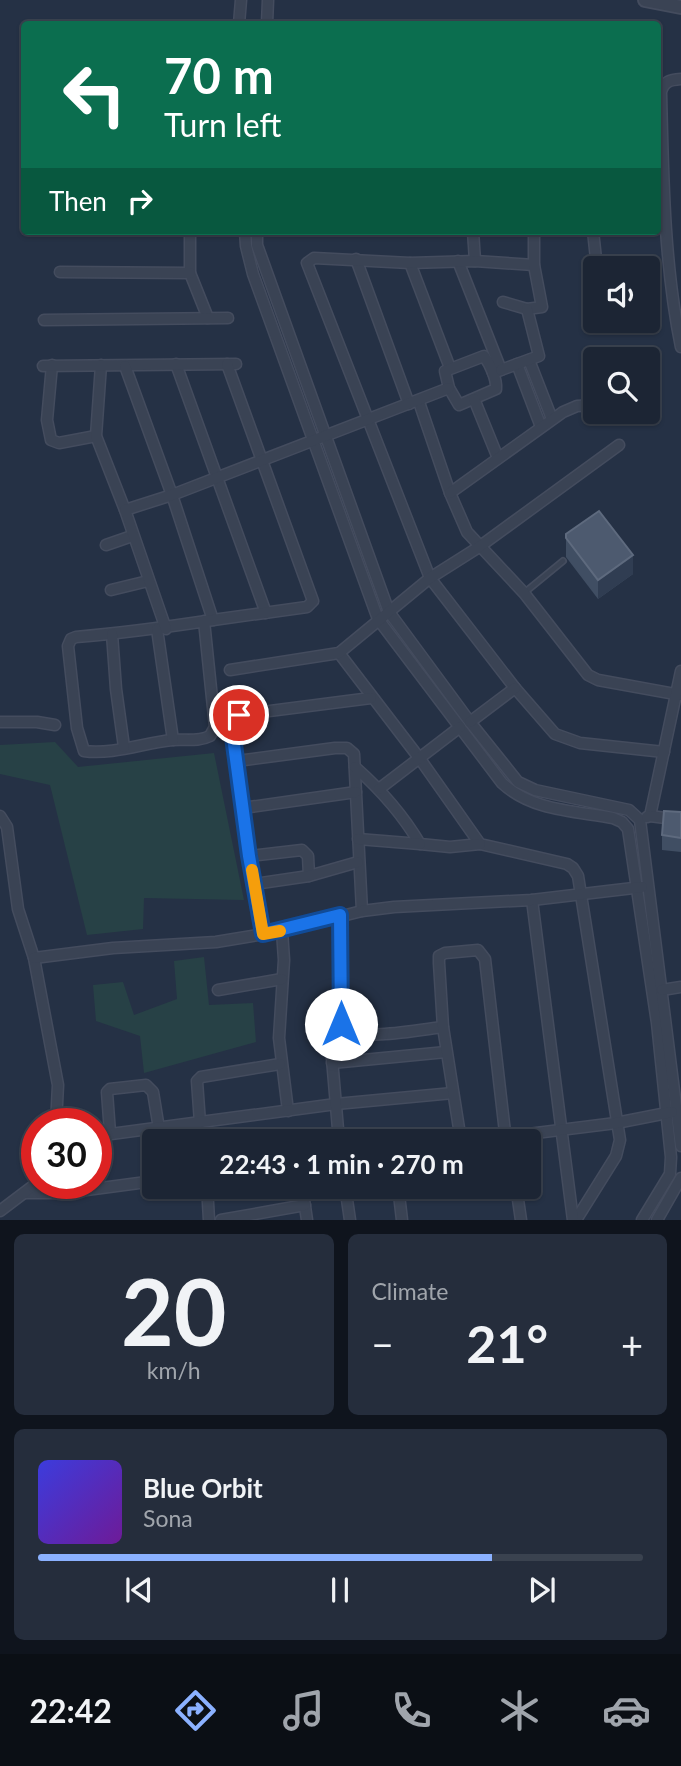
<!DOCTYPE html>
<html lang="en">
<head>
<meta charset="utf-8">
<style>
	:root { --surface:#1c2534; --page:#252d3c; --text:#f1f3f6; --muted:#a0a5ac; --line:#3a424f; --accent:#8bb1ff }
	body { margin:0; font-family:Lato,sans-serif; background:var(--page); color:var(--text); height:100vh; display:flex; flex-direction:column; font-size:26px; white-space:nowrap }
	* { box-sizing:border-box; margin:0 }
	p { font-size:23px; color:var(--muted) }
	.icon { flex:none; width:38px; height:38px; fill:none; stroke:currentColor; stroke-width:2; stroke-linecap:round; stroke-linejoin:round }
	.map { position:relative; height:1220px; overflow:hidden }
	.sheet { display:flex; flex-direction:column; gap:14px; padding:14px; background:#0f141d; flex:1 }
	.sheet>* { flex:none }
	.guide { position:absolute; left:21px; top:21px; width:640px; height:214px; border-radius:7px; box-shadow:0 2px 5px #0004,0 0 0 2px var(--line); background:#0b6e4f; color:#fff; overflow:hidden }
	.controls { position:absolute; left:583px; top:256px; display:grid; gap:14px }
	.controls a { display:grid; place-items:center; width:77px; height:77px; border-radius:7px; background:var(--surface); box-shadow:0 2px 5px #0004,0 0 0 2px var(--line); font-size:35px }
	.speed { position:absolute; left:21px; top:1108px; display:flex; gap:14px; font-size:35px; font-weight:700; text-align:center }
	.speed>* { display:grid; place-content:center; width:91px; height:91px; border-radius:50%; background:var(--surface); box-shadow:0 2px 5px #0004,0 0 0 2px var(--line); line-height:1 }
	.speed .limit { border:10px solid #d22; background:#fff; color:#111 }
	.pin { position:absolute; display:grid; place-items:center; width:60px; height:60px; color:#fff; margin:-30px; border:4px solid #fff; border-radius:50%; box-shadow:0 2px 7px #0007 }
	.me { position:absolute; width:77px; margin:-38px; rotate:0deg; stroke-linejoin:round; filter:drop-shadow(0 0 5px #0008) }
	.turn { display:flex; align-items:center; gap:24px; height:147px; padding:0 28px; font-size:32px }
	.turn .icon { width:91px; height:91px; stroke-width:2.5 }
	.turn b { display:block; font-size:49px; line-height:60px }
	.then { display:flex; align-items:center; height:66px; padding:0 28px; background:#0003; gap:14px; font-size:26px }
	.big { font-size:52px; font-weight:700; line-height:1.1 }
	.sheet .widget { flex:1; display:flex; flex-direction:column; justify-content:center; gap:10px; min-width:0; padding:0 24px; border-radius:10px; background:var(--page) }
	.sheet .dial { align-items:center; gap:0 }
	.dial b { font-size:91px; line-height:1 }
	.song { display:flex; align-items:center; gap:21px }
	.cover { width:84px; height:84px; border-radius:10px; background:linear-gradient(135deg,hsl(240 70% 55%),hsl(280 70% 35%)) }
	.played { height:7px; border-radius:4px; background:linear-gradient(90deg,var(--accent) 75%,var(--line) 75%) }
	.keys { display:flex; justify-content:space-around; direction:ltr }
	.heat { display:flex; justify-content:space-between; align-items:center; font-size:38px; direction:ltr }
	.sheet .tiles { flex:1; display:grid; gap:14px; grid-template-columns:1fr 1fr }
	.widget:last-child { grid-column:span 2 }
	.trip { position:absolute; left:142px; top:1129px; width:399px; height:70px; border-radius:7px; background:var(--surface); box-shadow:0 2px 5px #0004,0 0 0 2px var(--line); font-weight:700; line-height:70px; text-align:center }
	.dock { display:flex; height:112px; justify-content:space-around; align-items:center; background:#0b0f15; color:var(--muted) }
	.dock .icon { width:49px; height:49px }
	.dock .on { color:var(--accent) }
	.dock b { font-size:32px; color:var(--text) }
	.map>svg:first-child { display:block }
	.green { fill:#274146 }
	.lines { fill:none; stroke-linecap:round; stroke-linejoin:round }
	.service-casing { stroke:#444c5e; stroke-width:8 }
	.minor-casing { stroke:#444c5e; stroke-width:13 }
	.tertiary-casing { stroke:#444c5e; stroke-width:16 }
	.service { stroke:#3a4354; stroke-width:4.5 }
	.minor { stroke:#3a4354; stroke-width:10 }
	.tertiary { stroke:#3a4354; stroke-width:12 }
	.wall { fill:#404e63 }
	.shaded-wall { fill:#303d52 }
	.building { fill:#4d5a6f; stroke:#5e6a7e; stroke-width:2 }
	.route-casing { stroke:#114b97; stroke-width:18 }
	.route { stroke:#1a73e8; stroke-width:12 }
	.slow { stroke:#f59e0b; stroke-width:12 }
</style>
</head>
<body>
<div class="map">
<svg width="681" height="1220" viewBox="0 0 681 1220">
	<rect width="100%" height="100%" fill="#253145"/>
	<g class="green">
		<path d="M55,742L78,767L214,753L244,900L144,898L143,929L87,935L50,785L0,774V745Z"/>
		<path d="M204,957L209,1005L253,1003L256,1042L144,1073L140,1036L96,1021L93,985L123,982L134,1015L177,999L174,961Z"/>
	</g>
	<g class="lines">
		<g class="service-casing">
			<path id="service" d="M524,593L563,561"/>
		</g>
		<g class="minor-casing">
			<g id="minor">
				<path d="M239,24L241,0"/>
				<path d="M267,24L268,0"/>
				<path d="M681,79C670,80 664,81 661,92C663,177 664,264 681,347"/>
				<path d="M190,231V273L208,318"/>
				<path d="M245,231L246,246L253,274L378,619L502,783C532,811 575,811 613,818L622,822L628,829L657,1023L671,1157L670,1174L642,1220"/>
				<path d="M257,231V245L389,612L470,722L518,782L535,790L629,810L640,820L681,1146"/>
				<path d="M473,231L475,261"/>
				<path d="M593,231L597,268"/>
				<path d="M356,259L409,404"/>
				<path d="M458,261L501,370L493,373"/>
				<path d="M410,263L450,368"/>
				<path d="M534,265L475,261L410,263L314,258L307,263L430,578L515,688L555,734L580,743L664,752"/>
				<path d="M60,272L190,273"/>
				<path d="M503,302L527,309L542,307L534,265V231"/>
				<path d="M44,320L228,318"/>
				<path d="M484,356C490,364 497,379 496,389L459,405L449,388L445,371Z"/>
				<path d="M529,360L552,419"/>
				<path d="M176,364L266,613"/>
				<path d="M517,364L541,427"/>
				<path d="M52,365L47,420L51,440L59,443L96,436"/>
				<path d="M101,365L96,436L125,510"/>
				<path d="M43,366L236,364"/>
				<path d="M125,366L172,495L213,620"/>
				<path d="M501,370L539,356L527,309"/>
				<path d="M474,399L498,458"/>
				<path d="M419,402L450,493L467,532L524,593L588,675L598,680L681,695"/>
				<path d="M450,493L563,412L577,406L595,405"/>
				<path d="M106,545L132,536"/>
				<path d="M111,590L148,581"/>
				<path d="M204,621L215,727L210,736C198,742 186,739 172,740C144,743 112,755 84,751L77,728L68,646L71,639L76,637C123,633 167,627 213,620L307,607L313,601L227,364"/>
				<path d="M157,629L173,740"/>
				<path d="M166,629L125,510L172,495L449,388"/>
				<path d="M112,634L116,689L124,747"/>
				<path d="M339,653L420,759L480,844L567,864L573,868L578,876L620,1140L616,1156L576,1220"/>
				<path d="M230,670L339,653L430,578L479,547L619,445"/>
				<path d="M0,722H37L55,725"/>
				<path d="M470,722L515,688"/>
				<path d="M237,761L335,748H347L354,754L362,911"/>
				<path d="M355,767C381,790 403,815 420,844L450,847L480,844"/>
				<path d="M379,789L460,727"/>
				<path d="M243,808L356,792"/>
				<path d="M0,816L7,827L18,909L34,958L58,1085L56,1124"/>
				<path d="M650,816L681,671"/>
				<path d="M647,817L650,816L681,820"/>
				<path d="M358,839L420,844"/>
				<path d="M249,856L302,850L308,856L309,876"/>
				<path d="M254,884L309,876L358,862"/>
				<path d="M532,900L573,1220"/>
				<path d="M282,931L284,960L279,1038L288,1111"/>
				<path d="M263,934L249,856L233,737L235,718L239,715L371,698"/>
				<path d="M34,958L113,948L216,942L282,931L362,911L394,907L532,900L642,887"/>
				<path d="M218,990L282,979"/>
				<path d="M662,990L681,987"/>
				<path d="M341,1029C362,1041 418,1030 443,1027"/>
				<path d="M332,1063L446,1052"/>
				<path d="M200,1123L197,1081L201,1077L280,1064"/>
				<path d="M110,1133L107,1092L110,1089L146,1085L153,1092L161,1141"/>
				<path d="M96,1136L336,1104L453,1093"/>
				<path d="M339,1141L331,1047V1042L341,1029L340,915"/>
				<path d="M461,1141L443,1027L439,963V956L445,953L478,950L485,959L506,1141"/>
				<path d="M472,1141L616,1123L672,1112"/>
				<path d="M207,1186L209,1220"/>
				<path d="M302,1186L307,1220"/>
				<path d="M345,1186L350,1220"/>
				<path d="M398,1186L402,1220"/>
				<path d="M516,1186L521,1220"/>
				<path d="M26,1193H64L154,1181"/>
				<path d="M399,1195L505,1186"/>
				<path d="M0,1211L37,1183"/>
				<path d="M221,1220L305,1205"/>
				<path d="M657,1220L681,1178"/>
			</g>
		</g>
		<g class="tertiary-casing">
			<path id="tertiary" d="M645,0L681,7"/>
		</g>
		<use href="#service" class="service"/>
		<use href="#minor" class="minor"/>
		<use href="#tertiary" class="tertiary"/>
	</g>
	<g class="wall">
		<path d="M566,534L633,574L598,599L566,557Z"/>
		<path d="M681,812V852L662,850V835Z"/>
	</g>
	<path class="shaded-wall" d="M633,555V574L598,599V580Z"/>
	<g class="building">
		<path d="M599,511L633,555L598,580L566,538V534Z"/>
		<path d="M664,811L681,812V838L662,835Z"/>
	</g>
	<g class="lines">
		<g class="route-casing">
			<path id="route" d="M239,715L233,723V737L249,856L263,934L340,915L341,1024"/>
		</g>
		<use href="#route" class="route"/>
		<path class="slow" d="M252,870L263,934L280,931"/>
	</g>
</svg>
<div class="controls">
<a><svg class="icon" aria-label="sound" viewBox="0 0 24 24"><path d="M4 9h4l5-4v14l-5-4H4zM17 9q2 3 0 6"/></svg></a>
<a><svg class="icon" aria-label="search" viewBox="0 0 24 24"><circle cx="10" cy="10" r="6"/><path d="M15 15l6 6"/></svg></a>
</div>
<div class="speed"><div class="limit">30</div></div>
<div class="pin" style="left:239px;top:715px;background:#d93025"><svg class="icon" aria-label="arrive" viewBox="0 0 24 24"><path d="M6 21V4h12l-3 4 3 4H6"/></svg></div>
<svg class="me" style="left:341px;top:1024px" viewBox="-20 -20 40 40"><circle r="19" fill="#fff"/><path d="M0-13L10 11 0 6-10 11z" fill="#1a73e8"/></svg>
<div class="trip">22:43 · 1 min · 270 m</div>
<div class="guide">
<div class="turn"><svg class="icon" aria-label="left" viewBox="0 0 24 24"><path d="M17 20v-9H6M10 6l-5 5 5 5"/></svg><div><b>70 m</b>Turn left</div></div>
<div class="then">Then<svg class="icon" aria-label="right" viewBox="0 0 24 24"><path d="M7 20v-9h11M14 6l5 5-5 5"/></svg></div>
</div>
</div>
<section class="sheet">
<div class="tiles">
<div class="widget dial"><b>20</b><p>km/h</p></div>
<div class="widget"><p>Climate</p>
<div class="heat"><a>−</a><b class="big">21°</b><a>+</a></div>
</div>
<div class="widget">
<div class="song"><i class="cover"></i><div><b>Blue Orbit</b><p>Sona</p></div></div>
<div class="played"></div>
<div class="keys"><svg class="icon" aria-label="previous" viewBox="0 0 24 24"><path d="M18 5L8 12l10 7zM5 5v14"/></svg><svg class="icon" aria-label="pause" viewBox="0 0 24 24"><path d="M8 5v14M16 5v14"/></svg><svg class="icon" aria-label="next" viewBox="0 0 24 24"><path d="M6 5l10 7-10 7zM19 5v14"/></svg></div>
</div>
</div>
</section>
<nav class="dock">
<b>22:42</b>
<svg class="icon on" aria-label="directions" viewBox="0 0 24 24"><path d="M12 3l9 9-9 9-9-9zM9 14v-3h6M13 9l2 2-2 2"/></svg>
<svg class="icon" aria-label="music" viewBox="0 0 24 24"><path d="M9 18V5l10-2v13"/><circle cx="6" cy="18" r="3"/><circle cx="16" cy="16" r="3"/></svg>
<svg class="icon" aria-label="phone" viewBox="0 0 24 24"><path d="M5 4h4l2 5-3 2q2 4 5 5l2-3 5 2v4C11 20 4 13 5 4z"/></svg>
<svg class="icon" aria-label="climate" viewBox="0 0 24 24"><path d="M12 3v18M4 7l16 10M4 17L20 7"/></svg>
<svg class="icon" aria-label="car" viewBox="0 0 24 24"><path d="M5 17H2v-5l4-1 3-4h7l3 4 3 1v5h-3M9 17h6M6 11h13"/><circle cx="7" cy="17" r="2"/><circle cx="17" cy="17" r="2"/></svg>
</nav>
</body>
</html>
